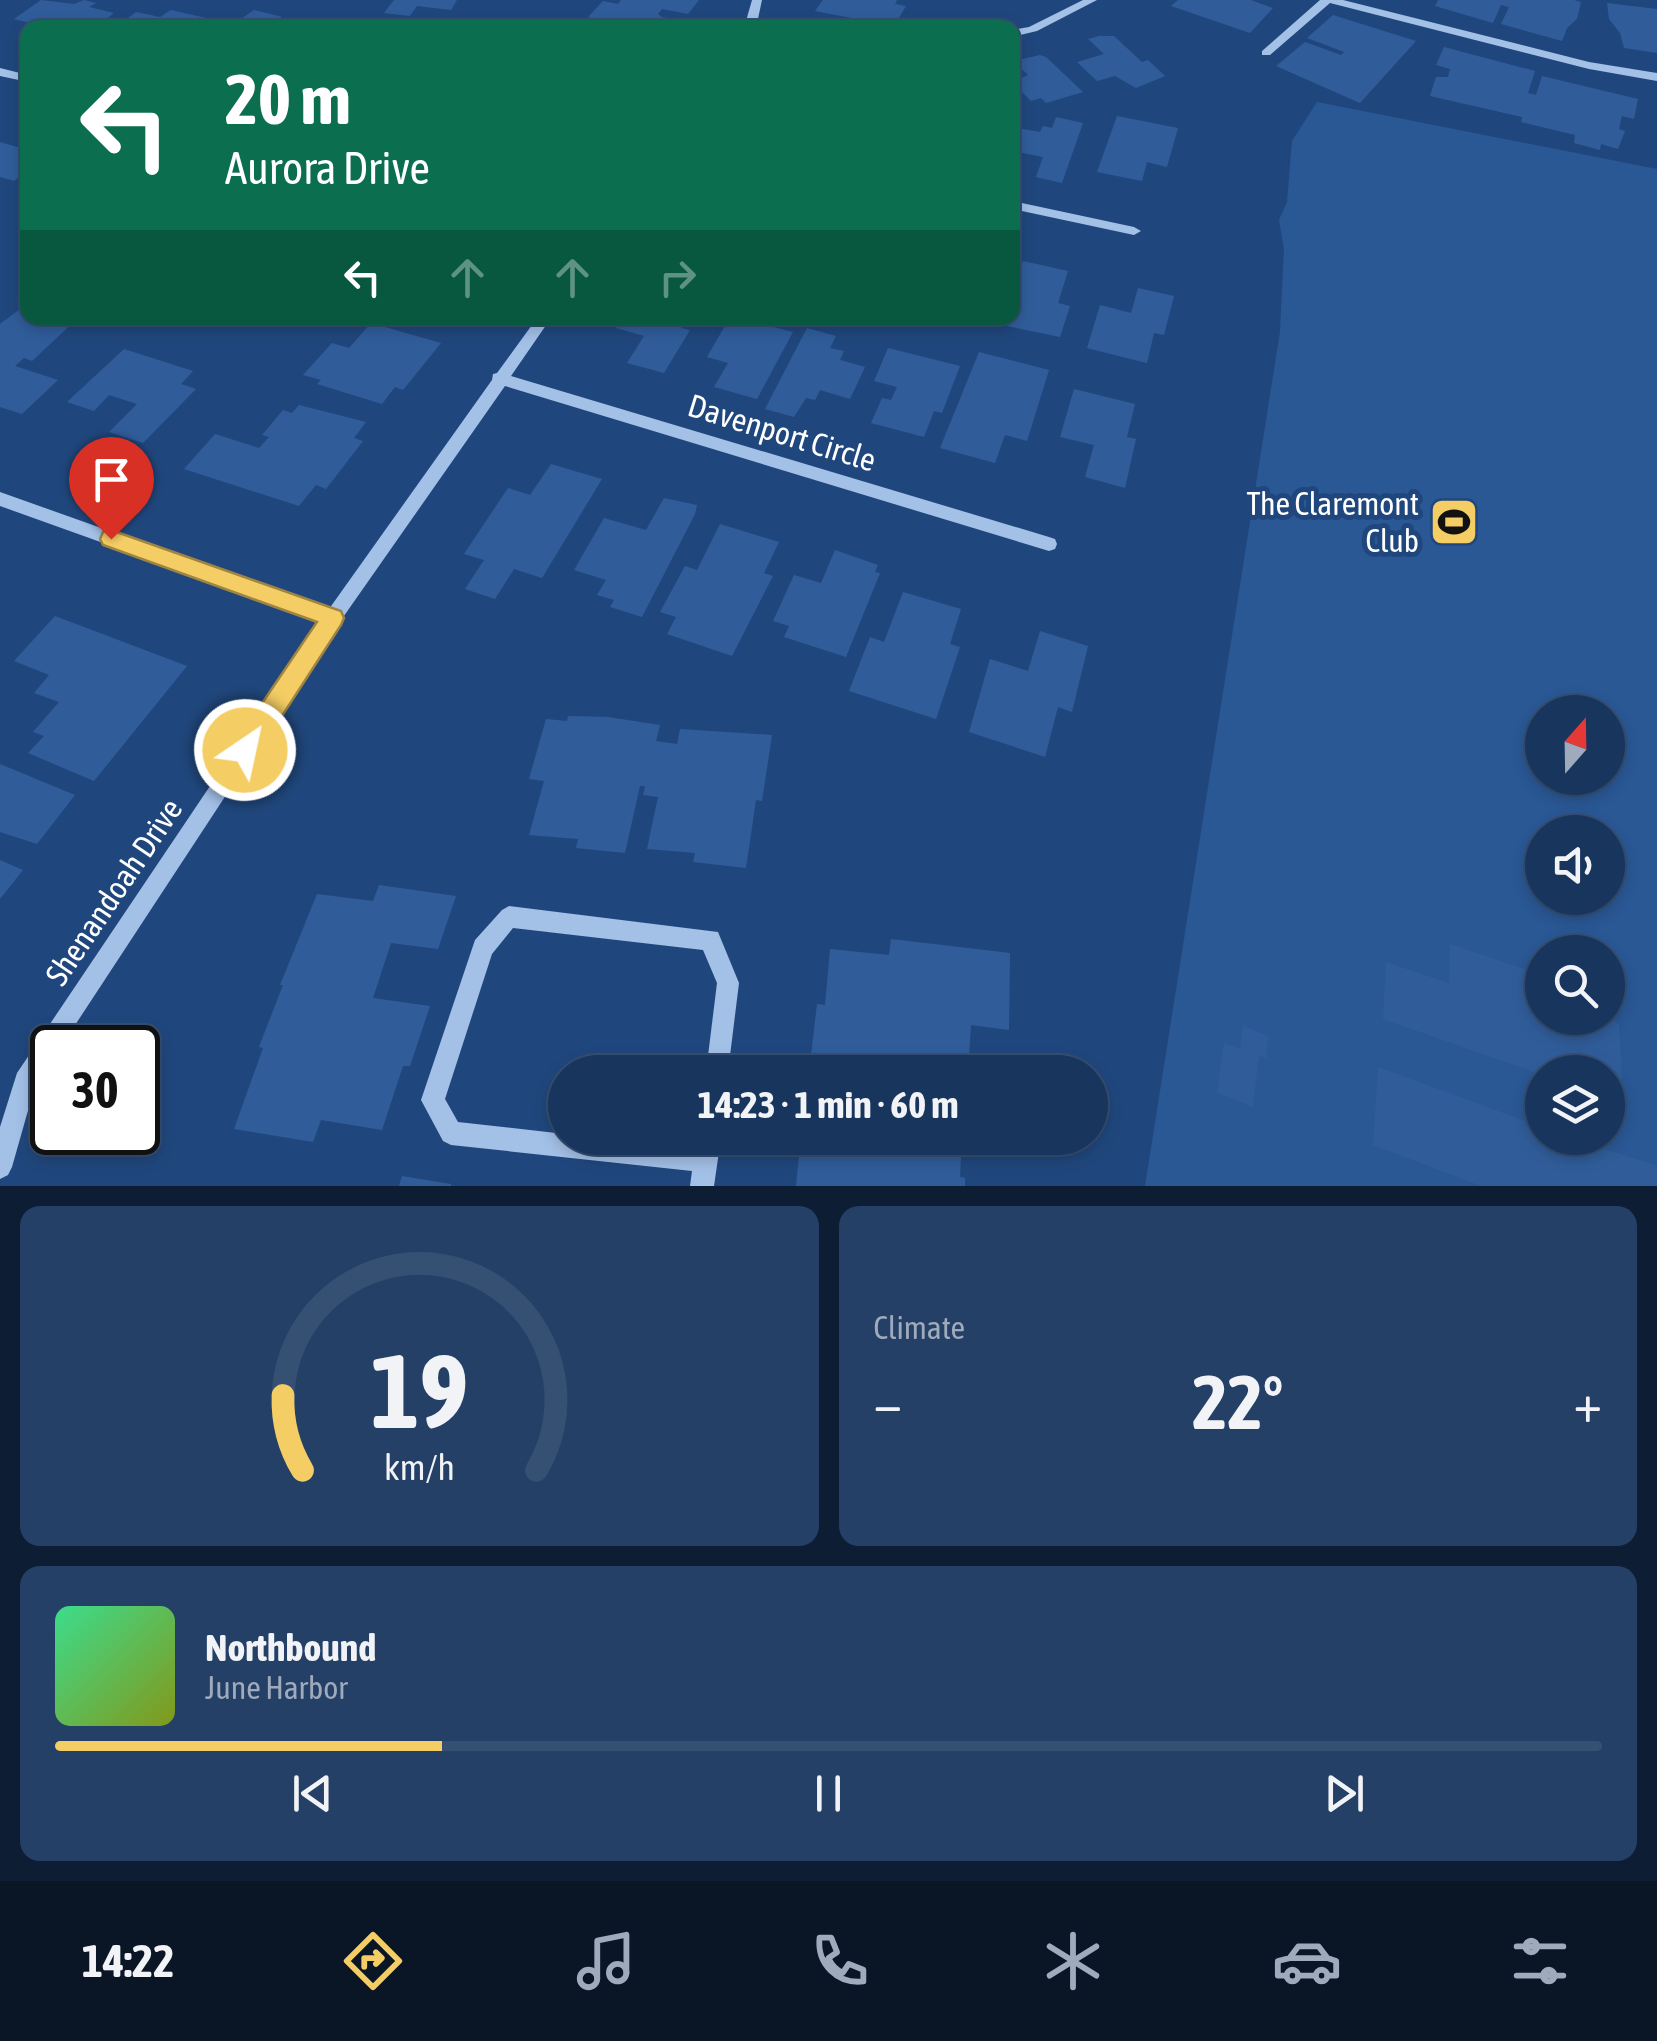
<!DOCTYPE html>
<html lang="en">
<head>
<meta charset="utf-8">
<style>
	:root { --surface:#18355e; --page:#254067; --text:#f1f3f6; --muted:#9fabbc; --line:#365073; --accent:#f4cd64 }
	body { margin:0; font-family:"Asap Condensed",sans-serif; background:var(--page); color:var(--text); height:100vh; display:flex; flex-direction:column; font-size:38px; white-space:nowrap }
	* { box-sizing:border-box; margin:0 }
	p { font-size:32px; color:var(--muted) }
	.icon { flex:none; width:55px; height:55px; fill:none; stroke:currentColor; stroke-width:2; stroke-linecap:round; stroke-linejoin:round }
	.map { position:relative; height:1186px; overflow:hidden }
	.details { display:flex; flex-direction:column; gap:20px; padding:20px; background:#0d1d34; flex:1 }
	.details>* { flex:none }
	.guide { position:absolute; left:20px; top:20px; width:1000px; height:305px; border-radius:20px; box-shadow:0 5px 15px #0003,0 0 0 2px var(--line); background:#0b6e4f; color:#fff; overflow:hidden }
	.needle { width:65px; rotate:20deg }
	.tools { position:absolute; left:1525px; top:695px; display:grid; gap:20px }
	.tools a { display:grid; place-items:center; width:100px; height:100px; border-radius:50%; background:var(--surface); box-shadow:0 5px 15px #0003,0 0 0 2px var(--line); font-size:50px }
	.speed { position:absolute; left:30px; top:1025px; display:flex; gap:20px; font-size:50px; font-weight:700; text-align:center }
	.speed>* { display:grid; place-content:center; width:130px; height:130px; border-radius:50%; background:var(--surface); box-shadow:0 5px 15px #0003,0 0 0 2px var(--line); line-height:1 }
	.speed .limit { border:5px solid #111; border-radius:15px; background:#fff; color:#111 }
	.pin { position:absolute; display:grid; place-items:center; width:85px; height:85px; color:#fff; margin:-102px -42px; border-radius:50% 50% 50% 0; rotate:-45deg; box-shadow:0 0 10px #0007 }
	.pin .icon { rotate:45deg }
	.me { position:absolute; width:110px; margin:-55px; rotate:34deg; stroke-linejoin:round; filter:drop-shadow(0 0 8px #0008) }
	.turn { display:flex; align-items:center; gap:35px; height:210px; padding:0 40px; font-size:45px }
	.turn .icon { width:130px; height:130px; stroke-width:2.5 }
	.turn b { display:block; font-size:70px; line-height:85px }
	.lanes { display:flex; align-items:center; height:95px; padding:0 40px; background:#0003; justify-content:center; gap:50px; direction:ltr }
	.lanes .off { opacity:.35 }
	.big { font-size:75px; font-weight:700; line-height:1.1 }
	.details .tile { flex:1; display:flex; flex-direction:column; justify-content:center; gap:15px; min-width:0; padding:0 35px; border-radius:20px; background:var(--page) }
	.details .dial { align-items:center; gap:0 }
	.dial svg { height:260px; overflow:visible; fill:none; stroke:var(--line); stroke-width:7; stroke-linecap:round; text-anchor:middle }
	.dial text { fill:var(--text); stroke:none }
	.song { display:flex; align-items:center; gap:30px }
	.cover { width:120px; height:120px; border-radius:15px; background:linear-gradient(135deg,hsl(150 70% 55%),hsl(70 70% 35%)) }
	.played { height:10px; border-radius:5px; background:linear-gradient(90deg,var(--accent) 25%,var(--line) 25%) }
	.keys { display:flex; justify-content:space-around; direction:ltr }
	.heat { display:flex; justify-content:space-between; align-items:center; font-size:55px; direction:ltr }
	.details .tiles { flex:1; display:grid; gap:20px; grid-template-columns:1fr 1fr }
	.tile:last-child { grid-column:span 2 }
	.trip { position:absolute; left:548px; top:1055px; width:560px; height:100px; border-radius:50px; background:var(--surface); box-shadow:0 5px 15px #0003,0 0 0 2px var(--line); font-weight:700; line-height:100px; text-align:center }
	.tab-bar { display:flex; height:160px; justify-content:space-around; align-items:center; background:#0a1526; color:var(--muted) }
	.tab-bar .icon { width:70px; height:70px }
	.tab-bar .selected { color:var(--accent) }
	.tab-bar b { font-size:45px; color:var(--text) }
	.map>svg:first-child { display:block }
	.green { fill:#2a5895; fill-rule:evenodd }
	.building { fill:#305d9a }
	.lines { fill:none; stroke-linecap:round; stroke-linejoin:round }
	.minor { fill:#a3c0e7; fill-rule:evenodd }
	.route { fill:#f4cd64; stroke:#9f8541; stroke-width:2.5 }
	.labels { text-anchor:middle; stroke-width:10; stroke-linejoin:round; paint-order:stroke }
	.street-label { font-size:32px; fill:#fff; stroke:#20477d }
	.poi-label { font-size:32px; fill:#fff; stroke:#20477d; text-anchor:end }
</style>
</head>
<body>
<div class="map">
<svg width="1657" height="1186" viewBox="0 0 1657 1186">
	<rect width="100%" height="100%" fill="#20477d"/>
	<path class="green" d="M1317,102L1657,169V1186H1145L1280,332L1284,249L1279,220L1287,202L1292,141ZM1542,712H1608V778H1542ZM1542,832H1608V898H1542ZM1542,952H1608V1018H1542ZM1542,1072H1608V1138H1542Z"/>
	<g class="building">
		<path d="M41,0L74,4L84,0L96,3L89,7L114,13L95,28H50L14,19Z"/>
		<path d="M394,0H457L451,10L417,6L410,16L384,13Z"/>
		<path d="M621,0H699L688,14L662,9L658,14L662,17L678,20L673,28H626L588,17L603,1L618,4Z"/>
		<path d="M823,0H897L895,4L906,6L896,23L884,21L883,24L815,11Z"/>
		<path d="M1178,0H1251L1273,8L1250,33L1171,6Z"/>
		<path d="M1438,0H1574L1581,2L1577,19L1567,28L1562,41L1501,24L1509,7L1501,5L1493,23L1435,6Z"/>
		<path d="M1607,3L1657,9V53L1624,48L1620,33L1609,19Z"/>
		<path d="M171,10L215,20L205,28H114L136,12L160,17Z"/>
		<path d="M254,10L282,17L269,28H228Z"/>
		<path d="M1333,15L1416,41L1360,103L1276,66L1305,42L1341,55L1344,52L1307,38Z"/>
		<path d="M1099,36H1114L1142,62L1148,60L1165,76L1136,88L1115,76L1097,81L1077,62L1104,54L1088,39Z"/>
		<path d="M1444,47L1535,71L1528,93L1536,95L1542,76L1638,99L1634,119L1622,116L1619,129L1625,131L1618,149L1601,144L1600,150L1574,143L1575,135L1521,122L1522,117L1430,96L1436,77H1448L1450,69L1436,65Z"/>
		<path d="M1040,55L1046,57L1083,92L1046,103L1041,98L1031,101L1012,82L1028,75L1014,61Z"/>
		<path d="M1117,116L1178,128L1167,167L1147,162L1142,181L1097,172Z"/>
		<path d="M1056,117L1083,123L1062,183L1036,177L1043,157L1012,151L1018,128L1040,132L1043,126L1052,128Z"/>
		<path d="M0,142L28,150V170L14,181L0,177Z"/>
		<path d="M1023,261L1068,271L1058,303L1070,306L1060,337L992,323L993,318H1012V280L1016,281Z"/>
		<path d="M1138,288L1174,296L1164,335L1154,333L1147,363L1087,348L1100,305L1131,313Z"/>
		<path d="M28,303V318L77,319L32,361L24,358L15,366L58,380L22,414L0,407V324Z"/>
		<path d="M623,318H688L681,328L690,330L664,373L627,363L644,336L616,328Z"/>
		<path d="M743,319L793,332L757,399L714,387L728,363L707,357L726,324L738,327Z"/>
		<path d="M371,323L441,343L403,390L395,387L382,404L317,384L321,380L303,375L332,343L349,348Z"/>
		<path d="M807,328L836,336L830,348L844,351L840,360L865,367L850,399L820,390L815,400L806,398L794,417L765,409Z"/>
		<path d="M888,348L960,366L942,413L934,411L924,437L871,423L882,398L891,400L897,387L874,381Z"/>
		<path d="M124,349L193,371L181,384L196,389L143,443L109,432L137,404L109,395L94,411L67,402Z"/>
		<path d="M979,352L1049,370L1027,441L1005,435L995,463L940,448Z"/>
		<path d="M1074,389L1135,404L1127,437L1136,439L1125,488L1085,477L1094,445L1060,437Z"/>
		<path d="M299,405L366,422L354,438L363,441L326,489L316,485L299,506L184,469L215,434L259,448L269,437L262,435L283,410L292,413Z"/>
		<path d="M551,464L602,479L542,578L514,569L495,599L465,589L484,560L464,554L508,488L530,495Z"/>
		<path d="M664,498L697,505L695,514L642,617L610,607L614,600L597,595L606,580L574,570L604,518L646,530Z"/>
		<path d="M720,524L779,542L764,573L773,576L732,656L667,634L676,617L660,612L685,566L697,570Z"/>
		<path d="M835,550L878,565L875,572L880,573L846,657L784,637L789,626L773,621L794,575L821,583Z"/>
		<path d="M903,592L961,609L950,644L960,647L936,719L849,691L870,637L884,642Z"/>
		<path d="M55,616L187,666L94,781L28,753L44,736L33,732L59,702L34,693L49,675L14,661Z"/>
		<path d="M1040,631L1088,646L1072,712L1058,707L1045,757L969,732L990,659L1028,671Z"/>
		<path d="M568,716L608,717L660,725L656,741L677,744L680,729L772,735L762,801L756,800L746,868L693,862L695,853L647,849L658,797L643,795L645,786H640L625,853L576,848L578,839L529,835L544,781L529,779L546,719L567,721Z"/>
		<path d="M0,764L75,795L37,844L0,832Z"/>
		<path d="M0,860L23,870L0,899Z"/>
		<path d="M379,885L456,896L438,949L391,943L373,998L430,1006L410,1066H403L382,1130L321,1120L313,1142L234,1129L263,1048L259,1047L283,985H280L317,894L373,901Z"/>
		<path d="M891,939L1010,953L1009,1030L971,1025L968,1072H874L810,1064L817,1004L825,1005L830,949L889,955Z"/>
		<path d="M1450,944L1542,975V1018H1608L1619,1024L1622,1079L1612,1076L1614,1099L1608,1097V1072L1542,1075L1383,1019L1386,962L1449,983Z"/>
		<path d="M1243,1026L1268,1036L1266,1058L1259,1056L1253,1107L1217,1093L1224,1043L1240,1049Z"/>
		<path d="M1378,1067L1542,1127V1138H1571L1657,1166V1186H1481L1373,1145Z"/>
		<path d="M810,1138H962L960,1177L965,1178V1186H796L799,1156L807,1157Z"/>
		<path d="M402,1176L451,1184V1186H399Z"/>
	</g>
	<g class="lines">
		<g class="minor">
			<path d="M752,0H762L756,28H744Z"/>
			<path d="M1083,0H1097L1037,31L1012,37V30L1029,27Z"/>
			<path d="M1320,0H1343L1589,62L1657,73V81L1589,69L1330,3L1270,55H1262V51Z"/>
			<path d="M0,68L28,75V82L0,76Z"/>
			<path d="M1012,201L1134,227L1141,231L1134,235L1012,209Z"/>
			<path d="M537,318H551L511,376L1049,537L1055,539L1057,544L1055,549L1049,551L505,386L339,623L60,1048H52V1060L35,1086L12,1167L8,1175L0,1179V1127L17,1073L321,621L0,506V492L329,609L492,380L493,374L497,373Z"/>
			<path d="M509,906L718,932L739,983L728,1072H706L717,983L703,950L513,928L492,954L445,1099L458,1122L565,1134V1138H600L696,1148L697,1138H721L714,1186H690L692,1171L451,1145L443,1141L421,1100L475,940L502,910Z"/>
		</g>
	</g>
	<path class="route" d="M111,530L341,611L344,618L341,625L254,759L245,762L236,759L232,750L236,742L317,622L103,545L100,539L103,532Z"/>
	<defs>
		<g id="stadium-square" transform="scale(2.5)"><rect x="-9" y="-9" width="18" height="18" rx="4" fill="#f4cd64" stroke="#20477d"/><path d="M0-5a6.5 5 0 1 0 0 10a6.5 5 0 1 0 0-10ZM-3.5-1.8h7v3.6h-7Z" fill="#111"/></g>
	</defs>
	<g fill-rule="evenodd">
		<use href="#stadium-square" x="1454" y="522"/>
	</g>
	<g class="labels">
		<g class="street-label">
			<text transform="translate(782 433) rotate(17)" y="11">Davenport Circle</text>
			<text transform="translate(114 892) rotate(-56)" y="11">Shenandoah Drive</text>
		</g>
		<g class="poi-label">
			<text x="1419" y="515">The Claremont<tspan x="1419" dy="37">Club</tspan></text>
		</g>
	</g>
</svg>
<div class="tools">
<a><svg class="needle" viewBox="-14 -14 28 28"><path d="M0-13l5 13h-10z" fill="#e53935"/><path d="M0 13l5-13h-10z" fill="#9fabbc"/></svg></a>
<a><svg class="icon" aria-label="sound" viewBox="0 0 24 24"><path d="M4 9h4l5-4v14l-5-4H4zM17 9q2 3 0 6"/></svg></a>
<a><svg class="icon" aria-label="search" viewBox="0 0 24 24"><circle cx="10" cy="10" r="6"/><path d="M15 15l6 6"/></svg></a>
<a><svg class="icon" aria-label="layers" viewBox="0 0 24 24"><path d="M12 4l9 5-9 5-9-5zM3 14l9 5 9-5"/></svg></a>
</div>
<div class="speed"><div class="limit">30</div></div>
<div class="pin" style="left:111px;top:539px;background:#d93025"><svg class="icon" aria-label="arrive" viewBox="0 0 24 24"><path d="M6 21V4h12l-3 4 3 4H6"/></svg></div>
<svg class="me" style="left:245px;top:750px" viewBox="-20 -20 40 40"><circle r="17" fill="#f4cd64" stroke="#fff" stroke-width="3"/><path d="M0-11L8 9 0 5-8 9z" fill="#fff"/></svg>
<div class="trip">14:23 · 1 min · 60 m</div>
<div class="guide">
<div class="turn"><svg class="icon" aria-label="left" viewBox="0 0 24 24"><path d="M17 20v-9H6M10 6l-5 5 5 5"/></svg><div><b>20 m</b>Aurora Drive</div></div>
<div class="lanes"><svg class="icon" aria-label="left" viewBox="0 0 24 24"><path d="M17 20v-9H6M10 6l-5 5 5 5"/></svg><svg class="icon off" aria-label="ahead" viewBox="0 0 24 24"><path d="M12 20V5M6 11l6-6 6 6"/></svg><svg class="icon off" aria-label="ahead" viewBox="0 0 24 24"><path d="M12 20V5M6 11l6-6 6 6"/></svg><svg class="icon off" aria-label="right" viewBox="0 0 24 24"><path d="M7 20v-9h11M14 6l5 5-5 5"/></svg></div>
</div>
</div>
<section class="details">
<div class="tiles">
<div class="tile dial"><svg viewBox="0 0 100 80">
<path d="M14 69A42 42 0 1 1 86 69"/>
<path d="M14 69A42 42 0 0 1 8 46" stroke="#f4cd64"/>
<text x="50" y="56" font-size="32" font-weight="700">19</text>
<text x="50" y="72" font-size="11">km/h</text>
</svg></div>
<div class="tile"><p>Climate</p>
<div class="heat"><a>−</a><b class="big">22°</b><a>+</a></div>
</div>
<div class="tile">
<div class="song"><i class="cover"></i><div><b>Northbound</b><p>June Harbor</p></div></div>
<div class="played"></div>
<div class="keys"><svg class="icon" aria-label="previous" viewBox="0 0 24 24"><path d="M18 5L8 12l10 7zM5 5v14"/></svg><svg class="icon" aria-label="pause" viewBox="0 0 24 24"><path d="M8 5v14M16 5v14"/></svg><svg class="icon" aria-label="next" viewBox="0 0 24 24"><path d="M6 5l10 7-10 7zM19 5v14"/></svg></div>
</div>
</div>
</section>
<nav class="tab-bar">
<b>14:22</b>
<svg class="icon selected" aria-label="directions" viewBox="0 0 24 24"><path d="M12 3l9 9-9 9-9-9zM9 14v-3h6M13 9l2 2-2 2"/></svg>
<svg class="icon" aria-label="music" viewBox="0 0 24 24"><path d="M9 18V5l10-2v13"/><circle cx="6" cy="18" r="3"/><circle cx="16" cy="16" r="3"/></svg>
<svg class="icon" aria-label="phone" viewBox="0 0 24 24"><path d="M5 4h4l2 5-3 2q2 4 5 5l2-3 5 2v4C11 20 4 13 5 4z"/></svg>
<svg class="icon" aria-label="climate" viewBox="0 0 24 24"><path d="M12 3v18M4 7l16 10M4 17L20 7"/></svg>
<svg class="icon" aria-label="car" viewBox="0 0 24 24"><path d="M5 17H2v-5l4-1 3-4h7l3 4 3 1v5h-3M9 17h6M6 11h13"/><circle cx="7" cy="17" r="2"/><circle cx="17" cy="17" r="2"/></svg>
<svg class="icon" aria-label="filters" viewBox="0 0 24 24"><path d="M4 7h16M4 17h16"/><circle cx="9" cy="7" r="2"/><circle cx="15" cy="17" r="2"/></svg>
</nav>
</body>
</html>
